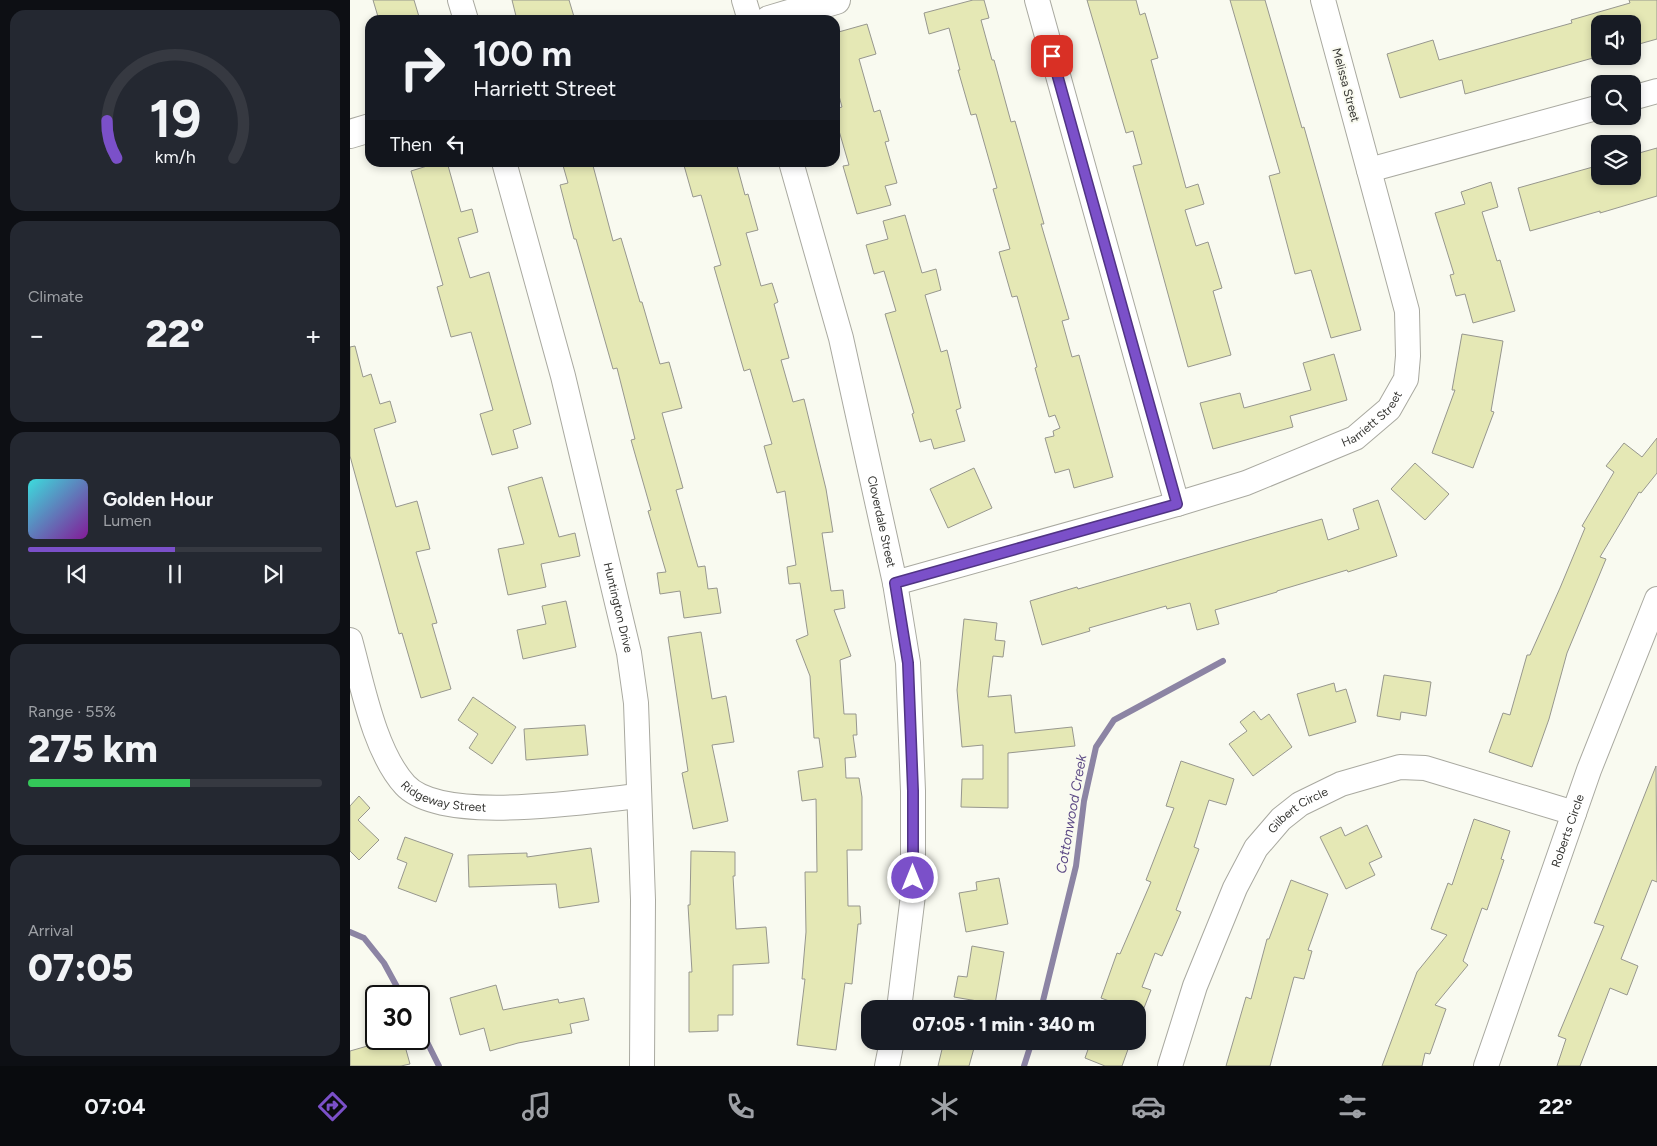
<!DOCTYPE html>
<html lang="en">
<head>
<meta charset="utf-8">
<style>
	:root { --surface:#171b24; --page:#242831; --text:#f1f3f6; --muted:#9ea1a6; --line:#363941; --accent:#7b50c9 }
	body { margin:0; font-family:Figtree,sans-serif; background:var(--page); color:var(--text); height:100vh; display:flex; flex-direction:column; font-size:19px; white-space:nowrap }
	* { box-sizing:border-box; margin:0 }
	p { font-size:16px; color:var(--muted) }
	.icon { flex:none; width:28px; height:28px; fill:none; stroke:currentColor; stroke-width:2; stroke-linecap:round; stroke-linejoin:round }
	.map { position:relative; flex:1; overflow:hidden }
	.details { display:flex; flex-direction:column; gap:10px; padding:10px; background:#0d0f14; width:350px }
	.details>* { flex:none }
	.hud { position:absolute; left:15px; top:15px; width:475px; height:152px; border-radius:15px; box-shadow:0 2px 8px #0003; background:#171b24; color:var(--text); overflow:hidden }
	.controls { position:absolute; left:1241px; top:15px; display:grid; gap:10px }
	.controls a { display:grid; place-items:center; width:50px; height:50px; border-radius:10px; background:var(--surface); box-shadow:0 2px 8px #0003; font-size:25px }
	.speed { position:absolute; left:15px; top:985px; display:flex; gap:10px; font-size:25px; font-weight:700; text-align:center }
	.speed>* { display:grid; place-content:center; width:65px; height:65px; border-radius:50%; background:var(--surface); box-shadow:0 2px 8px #0003; line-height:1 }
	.speed .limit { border:2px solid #111; border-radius:8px; background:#fff; color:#111 }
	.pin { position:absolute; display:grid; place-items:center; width:42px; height:42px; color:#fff; margin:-21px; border-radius:10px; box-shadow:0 2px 8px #0006 }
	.me { position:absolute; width:55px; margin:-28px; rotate:0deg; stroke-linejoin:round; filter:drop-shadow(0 0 4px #0008) }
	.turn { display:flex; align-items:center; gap:18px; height:105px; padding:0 25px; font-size:22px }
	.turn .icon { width:65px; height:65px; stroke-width:2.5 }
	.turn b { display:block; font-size:35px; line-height:42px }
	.then { display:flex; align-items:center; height:48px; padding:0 25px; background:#0003; gap:10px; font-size:19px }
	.big { font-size:38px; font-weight:800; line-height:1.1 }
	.details .card { flex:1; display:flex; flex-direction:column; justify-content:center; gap:8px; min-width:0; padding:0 18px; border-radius:15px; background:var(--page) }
	.details .dial { align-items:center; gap:0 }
	.dial svg { height:130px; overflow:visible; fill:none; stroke:var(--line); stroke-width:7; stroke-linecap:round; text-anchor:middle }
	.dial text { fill:var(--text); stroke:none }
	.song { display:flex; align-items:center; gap:15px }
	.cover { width:60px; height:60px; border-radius:8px; background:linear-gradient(135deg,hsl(180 70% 55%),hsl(290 70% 35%)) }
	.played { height:5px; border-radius:2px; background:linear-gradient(90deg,var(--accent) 50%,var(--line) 50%) }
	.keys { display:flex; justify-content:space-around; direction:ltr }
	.heat { display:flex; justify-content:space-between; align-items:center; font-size:28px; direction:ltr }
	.charge { height:8px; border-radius:4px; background:linear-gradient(90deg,#34c759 55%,var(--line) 0) }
	.trip { position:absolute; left:511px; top:1000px; width:285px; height:50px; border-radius:15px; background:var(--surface); box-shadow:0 2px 8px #0003; font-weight:800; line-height:50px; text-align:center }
	.tabs { display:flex; height:80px; justify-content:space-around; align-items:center; background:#090b0e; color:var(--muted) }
	.tabs .icon { width:35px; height:35px }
	.tabs .selected { color:var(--accent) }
	.tabs b { font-size:22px; color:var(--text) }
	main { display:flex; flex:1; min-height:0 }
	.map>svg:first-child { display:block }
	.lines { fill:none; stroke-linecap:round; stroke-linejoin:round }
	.stream { stroke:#8c84a4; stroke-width:6 }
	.building { fill:#e5e8b5; stroke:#97978e }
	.minor-casing { stroke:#a9a9a0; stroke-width:26 }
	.tertiary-casing { stroke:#a9a9a0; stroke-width:30 }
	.minor { stroke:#fff; stroke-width:24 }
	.tertiary { stroke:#fff; stroke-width:28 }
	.route-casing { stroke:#503483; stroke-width:12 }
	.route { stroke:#7b50c9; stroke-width:9 }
	.labels { text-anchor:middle; stroke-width:4; stroke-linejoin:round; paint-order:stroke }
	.street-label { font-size:12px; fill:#363633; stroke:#f9faf0 }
	.water-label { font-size:14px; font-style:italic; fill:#5c4985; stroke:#f9faf0 }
</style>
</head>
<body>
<main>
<section class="details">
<div class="card dial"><svg viewBox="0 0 100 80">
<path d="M14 69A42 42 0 1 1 86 69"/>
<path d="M14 69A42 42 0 0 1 8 46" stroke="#7b50c9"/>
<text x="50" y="56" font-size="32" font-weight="700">19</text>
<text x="50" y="72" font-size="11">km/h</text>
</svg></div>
<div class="card"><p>Climate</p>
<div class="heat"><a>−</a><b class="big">22°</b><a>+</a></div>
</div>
<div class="card">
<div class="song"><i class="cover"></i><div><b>Golden Hour</b><p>Lumen</p></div></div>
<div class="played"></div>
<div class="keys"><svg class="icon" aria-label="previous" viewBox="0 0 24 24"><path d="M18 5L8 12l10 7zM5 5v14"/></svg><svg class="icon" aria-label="pause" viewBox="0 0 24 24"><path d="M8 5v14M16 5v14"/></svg><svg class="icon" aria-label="next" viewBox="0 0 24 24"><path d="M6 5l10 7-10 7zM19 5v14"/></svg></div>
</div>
<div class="card"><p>Range · 55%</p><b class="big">275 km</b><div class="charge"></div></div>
<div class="card"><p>Arrival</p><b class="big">07:05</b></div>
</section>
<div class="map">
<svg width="1307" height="1066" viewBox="0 0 1307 1066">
	<rect width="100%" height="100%" fill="#f9faf0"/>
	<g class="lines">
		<g class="stream">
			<path d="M0,932L14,938L34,963L52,996"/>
			<path d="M691,1009L726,866L734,801L746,747L764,720L873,661"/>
			<path d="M69,1026L89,1066"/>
			<path d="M674,1066L682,1041"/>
		</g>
	</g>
	<g class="building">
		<path d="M23,0H64L70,20H29Z"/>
		<path d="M162,0H219L225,20H167Z"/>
		<path d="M623,0H634L639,18L631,20L642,60H644L661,122L665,121L694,224H691L719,319L712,321L722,357L729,355L763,477L724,488L719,469L705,473L695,438L704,436L703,431L710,428L705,415L699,417L685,368L687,367L667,296L662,297L649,252L660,249L643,189L647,188L626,114L621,115L608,70H610L599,28L579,34L574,13Z"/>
		<path d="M737,0H786L790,15L795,13L808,58L801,60L836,188L848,184L854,204L835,210L846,246L858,242L872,288L863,291L881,355L838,367L783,166L792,164L783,131L776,133Z"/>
		<path d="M880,0H915L952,128L954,127L1011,330L981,338L961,270L945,274L919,176L930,173Z"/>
		<path d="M1279,0H1307V39L1282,46V24H1250V56L1115,94L1112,80L1050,98L1037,54L1083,40L1089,60L1222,23L1221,20L1280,3Z"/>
		<path d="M517,24L526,54L509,59L524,112L530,110L539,141L535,142L547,183L535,186L541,205L507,214L493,166L499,165L485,117V109L492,107L485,81V33Z"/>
		<path d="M1307,148V196L1250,213V211L1180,231L1168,188L1250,165V176H1282V155Z"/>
		<path d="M90,162H97L111,212L122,209L128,232L108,238L120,278L139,272L181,424L163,430L168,448L142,455L130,414L143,410L121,332L101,337L87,287L93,285L61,171Z"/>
		<path d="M212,162H242L263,241L271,238L290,302H292L310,364L319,362L332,408L312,413L333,488L326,490L348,567L355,566L358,589L367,588L371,613L334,618L330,591L310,594L307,573L316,572L298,511L301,510L281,440L285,439L267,368L263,369L226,239H224L210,185L218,183Z"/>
		<path d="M333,162H386L395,195L398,194L408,230L396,233L411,286L422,283L428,302L424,304L439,358L431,360L443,402L454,399L476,489L483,532L472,533L481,591L493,590L495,608L484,610L501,656L490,660L494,714H506L507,735H503L506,757L495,758L496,778H509L512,797V850H497L498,906H510L511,924H508L502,984L495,983L486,1050L447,1045L455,979H452L456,932L455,872H467L466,799L452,801L448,771L473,767L469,738H464L460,676L446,640L458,635L450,583L439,584L437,567L446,565L435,491L427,493L414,446L422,444L400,369L394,371L364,267L371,265L351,195L343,197Z"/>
		<path d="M1141,182L1148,207L1132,212L1147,261L1150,260L1165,311L1123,323L1115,294L1106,296L1100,275L1104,274L1085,213L1115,204L1111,192Z"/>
		<path d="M555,215L572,273L586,269L591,290L575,295L591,352L597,350L611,408L606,410L615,441L584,449L581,439L570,442L562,414L564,413L535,314L546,311L534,271L524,274L516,245L538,239L533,221Z"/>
		<path d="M1112,334L1153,341L1141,411L1144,412L1123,468L1082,453L1105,390H1102Z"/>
		<path d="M5,346L13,377L21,374L30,404L40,401L46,422L24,429L46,507L67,501L80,549L66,552L87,623L82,624L101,689L71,698L52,633L49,634L0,456V347Z"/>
		<path d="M984,354L997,400L940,416L943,427L863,449L850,403L890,393L894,408L961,390L953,363Z"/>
		<path d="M1307,438V473L1291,493L1289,492L1250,557L1256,559L1217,653L1199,719L1182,767L1139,752L1153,713L1160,715L1177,655H1180L1210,588L1235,528L1232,526L1264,472L1256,466L1274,443L1292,457Z"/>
		<path d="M1065,463L1099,494L1075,520L1041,489Z"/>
		<path d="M624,468L642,508L598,528L580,489Z"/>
		<path d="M192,477L209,537L225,533L230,556L191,564L196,587L158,595L148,549L174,544L158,487Z"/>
		<path d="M1028,500L1047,556L998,572L997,570L927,591V592L865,610L869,624L847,630L840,603L817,609L816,606L739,628L740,631L692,645L680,601L727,587L728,589L972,519L978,540L1009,529L1003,509Z"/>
		<path d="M216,601L226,647L173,659L167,630L196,624L192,606Z"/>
		<path d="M614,619L647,623L645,640L655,641L653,657L643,656L638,697L661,695L665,733L722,727L725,746L658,753V808L611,807L612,779H633V745L612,747L607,690Z"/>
		<path d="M351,632L362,699L376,696L384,742L362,745L378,821L343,829L332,773L338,771L318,637Z"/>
		<path d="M1034,675L1081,682L1076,716L1051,712L1050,720L1027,716Z"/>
		<path d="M984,683L986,692L996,689L1006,722L959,736L947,694Z"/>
		<path d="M123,697L166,727L142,764L119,748L128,734L108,720Z"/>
		<path d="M904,711L911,720L919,714L942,747L903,776L879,744L897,731L890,722Z"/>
		<path d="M235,725L238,755L176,760L174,729Z"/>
		<path d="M831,761L884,779L876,805L859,800L844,847L849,849L826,910L831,912L812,956L805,953L792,987L801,990L792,1013L788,1011V1009H781L751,998L767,953L770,954L801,882L796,880L824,808L816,806Z"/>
		<path d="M1306,766L1307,882L1302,880L1271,959L1288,966L1277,995L1260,988L1230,1066H1207L1216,1039L1208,1036L1254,926L1244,923Z"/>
		<path d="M9,796L20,808L8,820L29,840L9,860L0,851V806Z"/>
		<path d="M1124,819L1160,831L1151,859L1154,860L1137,910L1132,908L1113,961L1118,965L1085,1005L1096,1009L1080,1054L1075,1053L1072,1066H1032L1067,972L1097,935L1081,929L1098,883L1102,885Z"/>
		<path d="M1017,825L1032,857L1019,863L1025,875L996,889L970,837L991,827L995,836Z"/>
		<path d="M55,837L103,854L86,902L48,888L57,863L47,859Z"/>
		<path d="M241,848L249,902L209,908L206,884L119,887L118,855L177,853V857Z"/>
		<path d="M341,851L385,852V876H383L386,929L416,927L419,963L383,965V1015H368V1031L339,1032V972H342L338,905H340Z"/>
		<path d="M649,878L658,924L616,932L609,893L627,890L626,882Z"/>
		<path d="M941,880L978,894L958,950L962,951L954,979L944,977L920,1066H876L896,997L901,999L917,939H919Z"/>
		<path d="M622,946L654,952L645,1004L604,997L608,976L617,977Z"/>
		<path d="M146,985L153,1010L208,999L209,1003L234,998L239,1020L220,1024L222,1033L168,1043L140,1051L134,1028L110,1035L100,998Z"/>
		<path d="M42,1039H53L60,1064L51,1066H0V1051Z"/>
		<path d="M594,1041H626L619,1066H588Z"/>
		<path d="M741,1041H781L772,1066H755L735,1058Z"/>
	</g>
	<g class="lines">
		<g class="minor-casing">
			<g id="minor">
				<path d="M110,0L116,20"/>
				<path d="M394,0L400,20"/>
				<path d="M687,0L827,504"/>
				<path d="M1282,98L1307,91"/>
				<path id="s1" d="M154,162L213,376L279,653L286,703L293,900L292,1066"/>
				<path id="s2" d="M441,162L491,338L545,583L558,663L563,791V895L549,1009"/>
				<path d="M1019,170L1250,107"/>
				<path id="s3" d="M545,583L827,504L896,483L1005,438L1039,409L1056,379L1058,356L1057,311L973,0"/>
				<path id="s4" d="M0,640C12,683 24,751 55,785C92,825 236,801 289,796"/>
				<path d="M537,1066L542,1041"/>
				<path id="s5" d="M820,1066L845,986L885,888L906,848L931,819L950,804L991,784L1050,767L1075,768L1224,813"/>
				<path id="s6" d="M1136,1066L1239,770L1307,599"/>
			</g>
		</g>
		<g class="tertiary-casing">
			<g id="tertiary">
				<path d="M419,20L486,0"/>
				<path d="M0,134L20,128"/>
			</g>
		</g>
		<use href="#minor" class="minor"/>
		<use href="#tertiary" class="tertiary"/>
	</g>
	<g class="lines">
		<g class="route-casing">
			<path id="route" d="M563,878V791L558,663L545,583L827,504L702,56"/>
		</g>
		<use href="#route" class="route"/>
	</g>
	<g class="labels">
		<g class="street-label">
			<text transform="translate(996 85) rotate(75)" y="4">Melissa Street</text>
			<text dy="4" stroke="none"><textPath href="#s3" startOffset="508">Harriett Street</textPath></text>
			<text dy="4" stroke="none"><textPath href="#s2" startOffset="371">Cloverdale Street</textPath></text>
			<text dy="4" stroke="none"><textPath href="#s1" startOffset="460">Huntington Drive</textPath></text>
			<text dy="4" stroke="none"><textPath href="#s4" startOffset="198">Ridgeway Street</textPath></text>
			<text dy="4" stroke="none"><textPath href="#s5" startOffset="292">Gilbert Circle</textPath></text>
			<text dy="4" stroke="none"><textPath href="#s6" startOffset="249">Roberts Circle</textPath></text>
		</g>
		<g class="water-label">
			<text transform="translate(721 814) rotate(-80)" y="5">Cottonwood Creek</text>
		</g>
	</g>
</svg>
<div class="controls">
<a><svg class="icon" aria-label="sound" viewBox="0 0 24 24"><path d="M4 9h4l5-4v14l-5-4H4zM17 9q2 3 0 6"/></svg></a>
<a><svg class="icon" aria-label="search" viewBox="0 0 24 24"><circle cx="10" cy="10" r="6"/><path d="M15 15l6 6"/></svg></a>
<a><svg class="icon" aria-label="layers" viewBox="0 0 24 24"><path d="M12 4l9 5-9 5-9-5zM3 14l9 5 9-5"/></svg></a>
</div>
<div class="speed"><div class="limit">30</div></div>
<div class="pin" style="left:702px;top:56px;background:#d93025"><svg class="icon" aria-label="arrive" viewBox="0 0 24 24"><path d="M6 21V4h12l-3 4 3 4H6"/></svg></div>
<svg class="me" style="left:563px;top:878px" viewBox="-20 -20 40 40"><circle r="17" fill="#7b50c9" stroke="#fff" stroke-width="3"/><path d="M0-11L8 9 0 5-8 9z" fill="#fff"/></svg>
<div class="trip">07:05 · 1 min · 340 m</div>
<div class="hud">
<div class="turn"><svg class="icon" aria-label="right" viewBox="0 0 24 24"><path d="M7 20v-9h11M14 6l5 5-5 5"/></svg><div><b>100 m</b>Harriett Street</div></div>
<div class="then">Then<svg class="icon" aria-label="left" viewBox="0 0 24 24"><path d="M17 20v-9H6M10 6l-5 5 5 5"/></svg></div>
</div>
</div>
</main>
<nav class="tabs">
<b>07:04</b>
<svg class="icon selected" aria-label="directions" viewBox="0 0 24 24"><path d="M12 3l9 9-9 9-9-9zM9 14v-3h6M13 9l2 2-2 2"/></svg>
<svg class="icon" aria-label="music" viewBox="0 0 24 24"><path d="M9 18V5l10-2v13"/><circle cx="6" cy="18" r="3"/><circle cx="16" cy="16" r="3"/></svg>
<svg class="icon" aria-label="phone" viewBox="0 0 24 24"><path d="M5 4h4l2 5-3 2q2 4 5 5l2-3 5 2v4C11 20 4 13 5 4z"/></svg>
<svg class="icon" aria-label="climate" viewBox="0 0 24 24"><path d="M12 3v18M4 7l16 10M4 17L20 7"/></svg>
<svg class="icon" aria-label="car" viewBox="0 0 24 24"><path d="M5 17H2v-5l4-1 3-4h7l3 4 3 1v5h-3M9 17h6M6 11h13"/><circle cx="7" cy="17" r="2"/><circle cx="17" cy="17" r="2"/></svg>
<svg class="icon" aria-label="filters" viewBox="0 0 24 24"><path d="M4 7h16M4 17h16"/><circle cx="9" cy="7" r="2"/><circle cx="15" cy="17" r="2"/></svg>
<b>22°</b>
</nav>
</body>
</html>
